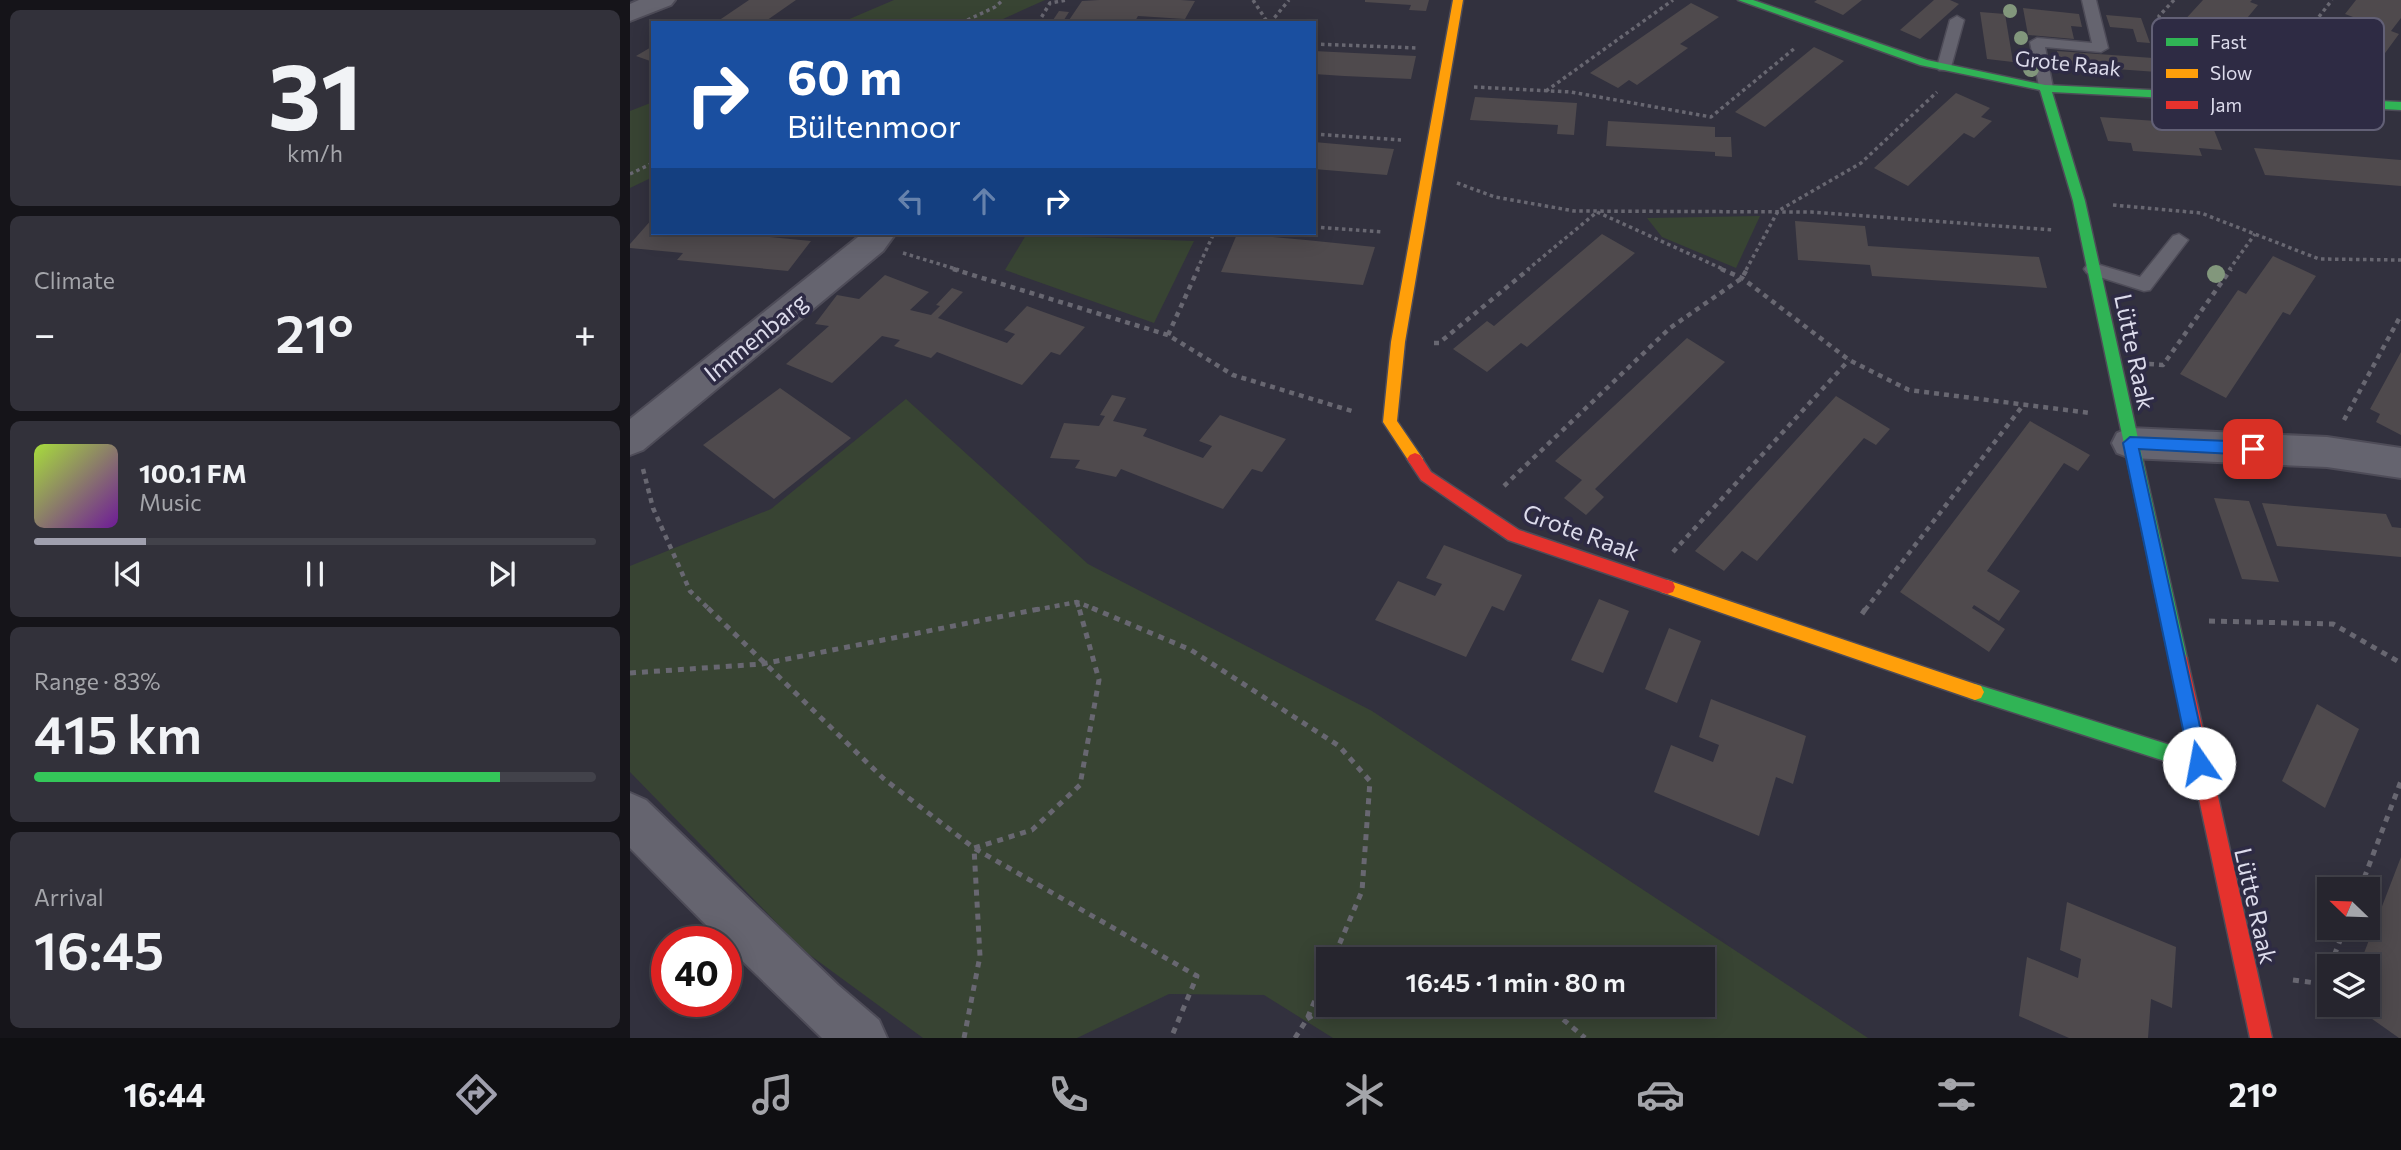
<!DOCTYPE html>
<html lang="en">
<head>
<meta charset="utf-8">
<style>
	:root { --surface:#26252e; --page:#32313a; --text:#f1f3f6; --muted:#a4a5aa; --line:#42424a; --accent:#a0a0ae }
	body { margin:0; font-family:Commissioner,sans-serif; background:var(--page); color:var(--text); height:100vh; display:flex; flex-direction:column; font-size:26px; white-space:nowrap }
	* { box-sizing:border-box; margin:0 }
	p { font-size:23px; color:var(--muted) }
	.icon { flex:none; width:38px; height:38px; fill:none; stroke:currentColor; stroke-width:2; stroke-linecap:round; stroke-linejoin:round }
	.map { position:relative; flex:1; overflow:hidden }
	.side { display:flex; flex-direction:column; gap:10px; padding:10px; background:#151419; width:630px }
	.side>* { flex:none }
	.top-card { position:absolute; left:21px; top:21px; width:665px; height:214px; border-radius:0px; box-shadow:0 4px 18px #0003,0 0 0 2px var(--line); background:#1a4fa0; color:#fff; overflow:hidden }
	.needle { width:46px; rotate:293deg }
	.controls { position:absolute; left:1687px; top:877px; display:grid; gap:14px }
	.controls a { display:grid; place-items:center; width:63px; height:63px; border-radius:0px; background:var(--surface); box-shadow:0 4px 18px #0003,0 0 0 2px var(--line); font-size:35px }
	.speed { position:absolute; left:21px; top:926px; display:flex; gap:14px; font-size:35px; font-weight:700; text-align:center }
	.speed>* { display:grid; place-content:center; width:91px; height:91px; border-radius:50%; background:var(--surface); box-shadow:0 4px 18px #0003,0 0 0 2px var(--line); line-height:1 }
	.speed .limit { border:10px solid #d22; background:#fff; color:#111 }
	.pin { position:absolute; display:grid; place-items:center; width:60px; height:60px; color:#fff; margin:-30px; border-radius:14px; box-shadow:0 4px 10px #0006 }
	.me { position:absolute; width:77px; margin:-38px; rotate:348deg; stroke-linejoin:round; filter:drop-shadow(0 0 5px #0008) }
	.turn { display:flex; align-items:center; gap:24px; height:147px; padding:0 21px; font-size:32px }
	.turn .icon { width:91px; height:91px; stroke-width:2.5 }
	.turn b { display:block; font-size:49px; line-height:60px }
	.lanes { display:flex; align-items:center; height:66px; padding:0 21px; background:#0003; justify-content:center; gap:35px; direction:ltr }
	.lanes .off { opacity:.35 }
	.big { font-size:52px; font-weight:600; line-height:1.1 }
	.side .card { flex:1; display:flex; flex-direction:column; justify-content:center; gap:10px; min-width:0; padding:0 24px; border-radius:10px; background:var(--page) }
	.side .dial { align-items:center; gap:0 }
	.dial b { font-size:91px; line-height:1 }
	.song { display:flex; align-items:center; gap:21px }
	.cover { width:84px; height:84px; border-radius:10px; background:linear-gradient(135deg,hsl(80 70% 55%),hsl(280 70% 35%)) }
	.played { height:7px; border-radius:4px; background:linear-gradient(90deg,var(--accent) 20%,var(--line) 20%) }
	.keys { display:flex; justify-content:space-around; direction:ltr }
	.heat { display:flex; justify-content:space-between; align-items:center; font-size:38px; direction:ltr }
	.charge { height:10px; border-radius:5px; background:linear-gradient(90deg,#34c759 83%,var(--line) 0) }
	.trip { position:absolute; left:686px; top:947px; width:399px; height:70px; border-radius:0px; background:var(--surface); box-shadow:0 4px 18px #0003,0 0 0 2px var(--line); font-weight:600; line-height:70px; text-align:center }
	.tab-bar { display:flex; height:112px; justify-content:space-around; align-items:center; background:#0f0f12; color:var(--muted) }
	.tab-bar .icon { width:49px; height:49px }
	.tab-bar .selected { color:var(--accent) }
	.tab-bar b { font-size:32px; color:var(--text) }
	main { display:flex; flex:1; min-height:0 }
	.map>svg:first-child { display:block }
	.green { fill:#384433; fill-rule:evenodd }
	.building { fill:#4f4a4d }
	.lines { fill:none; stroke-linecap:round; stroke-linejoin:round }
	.lane-casing { stroke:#4e4c58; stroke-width:3 }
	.street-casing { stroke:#4e4c58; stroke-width:4 }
	.fast-casing { stroke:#4e4c58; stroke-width:3 }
	.slow-casing { stroke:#4e4c58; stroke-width:3 }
	.jam-casing { stroke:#4e4c58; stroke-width:3 }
	.path-far2 { stroke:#686771; stroke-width:3.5; stroke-dasharray:3.5 3.5; stroke-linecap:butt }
	.path-far1 { stroke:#686771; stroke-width:4.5; stroke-dasharray:5 5; stroke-linecap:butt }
	.path { stroke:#686771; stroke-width:5; stroke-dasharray:6 6; stroke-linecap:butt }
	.lane { fill:#65646f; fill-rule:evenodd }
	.street { fill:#65646f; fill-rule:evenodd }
	.fast { fill:#30b455; fill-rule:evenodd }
	.slow { fill:#ff9f0a; fill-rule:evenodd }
	.jam { fill:#e5322d; fill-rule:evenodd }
	.tree { fill:#82977c }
	.route { fill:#1a73e8; stroke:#114b97; stroke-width:2 }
	.labels { text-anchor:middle; stroke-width:7; stroke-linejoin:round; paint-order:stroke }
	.far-street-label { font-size:21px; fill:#dcdbeb; stroke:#2e2b44 }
	.street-label { font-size:24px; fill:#dcdbeb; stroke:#2e2b44 }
	.key { fill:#2e2b44; stroke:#626076; stroke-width:2 }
	.key-label { font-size:19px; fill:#dcdbeb }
</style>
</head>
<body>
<main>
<section class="side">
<div class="card dial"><b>31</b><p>km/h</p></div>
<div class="card"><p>Climate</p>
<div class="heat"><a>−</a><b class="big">21°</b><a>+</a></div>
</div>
<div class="card">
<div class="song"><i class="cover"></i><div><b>100.1 FM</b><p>Music</p></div></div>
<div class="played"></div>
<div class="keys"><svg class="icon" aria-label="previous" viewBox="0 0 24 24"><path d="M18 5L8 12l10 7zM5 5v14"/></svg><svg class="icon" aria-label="pause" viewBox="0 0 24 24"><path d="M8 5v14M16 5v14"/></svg><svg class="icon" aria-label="next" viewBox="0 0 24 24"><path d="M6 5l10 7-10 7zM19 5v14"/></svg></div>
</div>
<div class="card"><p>Range · 83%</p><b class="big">415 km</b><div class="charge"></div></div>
<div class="card"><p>Arrival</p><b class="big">16:45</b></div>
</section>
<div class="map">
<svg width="1771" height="1038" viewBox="0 0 1771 1038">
	<rect width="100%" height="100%" fill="#32313e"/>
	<g class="green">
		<path d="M264,0H415L364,23H210Z"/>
		<path d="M23,102V177L0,188V111Z"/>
		<path d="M1130,216L1106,268L1032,237L1017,218Z"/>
		<path d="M396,235L564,241L524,323L375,270Z"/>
		<path d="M276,399L458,564L742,711L1238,1038H703L634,995L539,994L447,1038H293L173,950L0,772V566L141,509ZM1073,959V1004H698V959Z"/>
	</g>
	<g class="building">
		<path d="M119,0H166L133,23H85Z"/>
		<path d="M469,0H551L565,1L555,19L508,16L504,23H437L452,1Z"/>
		<path d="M735,0H799L796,11L779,10L781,5L735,2Z"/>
		<path d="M1187,0H1232L1213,15L1184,2Z"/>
		<path d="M1304,0H1320L1329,4L1290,39L1270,30Z"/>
		<path d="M1573,0H1622L1620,2L1628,5L1587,54L1600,60L1592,70L1546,52L1555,42L1540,36Z"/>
		<path d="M1726,0H1771V18L1761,31L1769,34L1736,79L1741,81L1736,89L1684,67L1723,17L1715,14Z"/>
		<path d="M1061,3L1089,17L1050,44L1058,48L1007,85L999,80L988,88L960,73Z"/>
		<path d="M1393,8L1449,14L1452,27L1441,26L1444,39L1398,35Z"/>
		<path d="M429,11L439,12L432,23H421Z"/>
		<path d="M1350,12L1375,14L1383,62L1357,59Z"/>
		<path d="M1476,15L1511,18L1520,43L1507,42L1503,29L1480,27Z"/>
		<path d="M23,46V62L6,56Z"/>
		<path d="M1184,47L1214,61L1135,127L1105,112Z"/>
		<path d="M684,51L704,52L786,56L781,79L714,76L684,74Z"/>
		<path d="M1427,51L1523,58L1527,72L1430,65Z"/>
		<path d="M1326,93L1360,108L1351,117L1362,121L1344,138L1334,133L1278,186L1244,168Z"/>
		<path d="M845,97L947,103L944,135L927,134L928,125L840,120Z"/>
		<path d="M1470,117L1582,125L1592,150L1569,148L1572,156L1503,151L1501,143L1478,141Z"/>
		<path d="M978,121L1085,127V137H1101L1102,157L1085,156V152L976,146Z"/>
		<path d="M684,142L729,146L764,149L757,175L720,172L684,169Z"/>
		<path d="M1624,148L1771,160V186L1635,175Z"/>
		<path d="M23,218V233H98L181,241L158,271L47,260L53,253L0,248V244Z"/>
		<path d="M1165,221L1235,226L1238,246L1409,257L1417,288L1242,276L1240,265L1168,260Z"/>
		<path d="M607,234L676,240L745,247L733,285L591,272Z"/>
		<path d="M972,234L1005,253L897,347L891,343L857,372L823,349L857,321L864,326Z"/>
		<path d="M1643,256L1686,276L1660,315L1653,312L1596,398L1550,374L1608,290L1616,294Z"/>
		<path d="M255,275L299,292L280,310L301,315L310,306L306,305L322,288L333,292L308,318L377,343L385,334L374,330L397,306L455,327L430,355L421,352L392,385L307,352L301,358L264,346L270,340L252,336L202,383L156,364L199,326L185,324L207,295L229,299Z"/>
		<path d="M1057,338L1095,362L965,489L974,497L956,515L934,498L952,480L925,461Z"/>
		<path d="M1771,352V435L1746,422L1750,414L1740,409Z"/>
		<path d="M150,388L221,438L144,499L73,445Z"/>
		<path d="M482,395L496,398L483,421L517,429L513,436L573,458L582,446L569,441L590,415L656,439L632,472L622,469L593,509L491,469L486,477L445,468L450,460L420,458L434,423L469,426L475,416L470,415Z"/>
		<path d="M1206,396L1260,429L1246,445L1234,438L1127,561L1112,551L1094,571L1065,551Z"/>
		<path d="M1400,421L1460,455L1448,471L1434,463L1357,571L1390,591L1369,621L1344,605L1342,608L1375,629L1359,652L1270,592Z"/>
		<path d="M1584,498L1619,501L1649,582L1612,579Z"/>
		<path d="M1632,503L1756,514L1762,527L1771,528V557L1647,546Z"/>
		<path d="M814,545L892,575L874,611L862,606L836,657L745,620L768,581L805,596L812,584L796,578Z"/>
		<path d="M969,599L999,611L973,673L941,660Z"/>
		<path d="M1039,628L1071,641L1047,703L1015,689Z"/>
		<path d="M1081,699L1176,736L1163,784L1146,777L1129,836L1024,792L1041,745L1083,762L1089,745L1069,737Z"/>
		<path d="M1687,704L1729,729L1695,808L1652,781Z"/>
		<path d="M1771,857V1038H1769L1721,1004H1738V966H1729Z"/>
		<path d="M1437,902L1546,947L1542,1008L1521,999L1518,1038H1439L1389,1016L1397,957L1448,978L1451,959L1430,950Z"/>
	</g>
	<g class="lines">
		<g class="lane-casing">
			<g id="lane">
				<path d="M1452,0H1466L1478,48L1471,52L1415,47L1423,88L1420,91H1410L1400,42L1407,38L1462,43Z"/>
				<path d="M1327,16L1334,20L1321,67L1319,70H1309L1307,67L1320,20Z"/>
				<path d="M1549,234L1558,240L1520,290L1514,291L1457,273L1454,269L1457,265L1463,263L1510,277L1543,236Z"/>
			</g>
		</g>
		<g class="street-casing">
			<g id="street">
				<path d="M9,0H45L41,5L0,21V4Z"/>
				<path d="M233,233H266L253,251L13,450L0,455V419Z"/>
				<path d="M1500,428L1697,437L1771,448V478L1697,467L1500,458L1487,453L1482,443L1487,433Z"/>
				<path d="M0,793L16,800L208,985L249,1020L257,1038H192L96,945V942H93L0,848Z"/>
			</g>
		</g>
		<g class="fast-casing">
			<g id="fast">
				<path d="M1108,0H1123L1297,60L1415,85L1771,102V110L1422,92L1455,201L1557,658L1554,664L1548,666L1542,664L1539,658L1443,201L1410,90L1290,65Z"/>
				<path d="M1345,684L1569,754L1575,757L1578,763L1575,769L1569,772L1345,700L1339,698L1336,692L1339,686Z"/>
			</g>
		</g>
		<g class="slow-casing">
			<g id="slow">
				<path d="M823,0H833L775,342L767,421L793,459L790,463H780L753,422L761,342Z"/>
				<path d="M1037,580L1345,684L1351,686L1354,692L1351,698L1345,700L1037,594L1031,592L1029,587L1031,582Z"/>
			</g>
		</g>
		<g class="jam-casing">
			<g id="jam">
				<path d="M785,453L790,455L801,472L889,530L1043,582L1045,587L1043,592L1037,594L878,540L791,480L777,459L780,455Z"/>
				<path d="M1548,650L1554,652L1557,658L1642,1038H1620L1539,658L1542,652Z"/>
			</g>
		</g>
		<g class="path-far2">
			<path d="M623,0L638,23"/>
			<path d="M1544,0L1529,16L1545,66"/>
			<path d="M331,23L365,7L373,0"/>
			<path d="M408,23L420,3L437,0"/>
			<path d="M640,23L659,0"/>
			<path d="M684,44L788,48"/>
			<path d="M1646,72L1702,0"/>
			<path d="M844,87L941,92L1081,117L1165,48"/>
			<path d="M916,91L1043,0"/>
			<path d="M684,134L771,140"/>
			<path d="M0,174L23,163"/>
			<path d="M827,183L865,197L944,211L1182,212L1423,230"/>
			<path d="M1483,205L1571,213L1689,259L1771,260"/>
			<path d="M684,227L753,232"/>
			<path d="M273,253L329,270"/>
			<path d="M567,270L584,233"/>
			<path d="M897,270L967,212L1095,270"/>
			<path d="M1116,270L1148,211L1231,163L1307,92"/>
			<path d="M1599,270L1625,234"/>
		</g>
		<g class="path-far1">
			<path d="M323,269L538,335L603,375L725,412"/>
			<path d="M1091,269L1112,278L1219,360L1279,390L1460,413"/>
			<path d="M538,335L568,269"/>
			<path d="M804,343H809L899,269"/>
			<path d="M1519,364L1533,365L1601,269"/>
			<path d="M1714,420L1771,315"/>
			<path d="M13,469L23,508L60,591L80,610"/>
			<path d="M874,486L1040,328L1112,278L1117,269"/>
			<path d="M1043,552L1219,360"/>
			<path d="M447,602L449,610"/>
			<path d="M405,610L447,602L467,610"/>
			<path d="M1235,610L1394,404"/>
		</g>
		<g class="path">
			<path d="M78,608L254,779L344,848L567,976L541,1038"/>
			<path d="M462,608L561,650L709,746L740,781L732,891L703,959"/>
			<path d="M1232,614L1236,608"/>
			<path d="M1579,621L1703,624L1771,663"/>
			<path d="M0,673L132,664L414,608"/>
			<path d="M1730,889L1771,781"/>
			<path d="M775,959L790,950L814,959"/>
			<path d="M1700,966L1715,928"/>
			<path d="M1663,980L1693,984L1699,969"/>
			<path d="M915,1004L955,1038"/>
			<path d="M677,1019L701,1004"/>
			<path d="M334,1038L350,956L344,848L402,830L450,785L469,680L449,608"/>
			<path d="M665,1038L677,1019L698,970"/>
		</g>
		<use href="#lane" class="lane"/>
		<use href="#street" class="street"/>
		<use href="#fast" class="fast"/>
		<use href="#slow" class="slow"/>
		<use href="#jam" class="jam"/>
	</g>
	<g class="tree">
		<circle cx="1380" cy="11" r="7"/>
		<circle cx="1391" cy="38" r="7"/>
		<circle cx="1401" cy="69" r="8"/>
		<circle cx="1586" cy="274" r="9"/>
	</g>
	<path class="route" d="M1500,437L1623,442L1631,449L1623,455L1509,449L1578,763L1576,769L1569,772L1563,769L1560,763L1493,443Z"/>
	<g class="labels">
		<g class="far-street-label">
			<text transform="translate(1438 64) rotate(6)" y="7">Grote Raak</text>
		</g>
		<g class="street-label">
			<text transform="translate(126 338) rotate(-39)" y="8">Immenbarg</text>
			<text transform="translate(1504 352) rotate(78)" y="8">Lütte Raak</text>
			<text transform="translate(951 533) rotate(20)" y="8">Grote Raak</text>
			<text transform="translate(1625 906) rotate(77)" y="8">Lütte Raak</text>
		</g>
	</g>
	<rect x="1522" y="18" width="232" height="112" rx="10" class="key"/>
	<rect x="1536" y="38" width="32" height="8" fill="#30b455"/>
	<rect x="1536" y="69" width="32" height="9" fill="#ff9f0a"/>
	<rect x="1536" y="101" width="32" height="8" fill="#e5322d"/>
	<g class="key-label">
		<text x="1580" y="49">Fast</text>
		<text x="1580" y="80">Slow</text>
		<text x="1580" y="112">Jam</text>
	</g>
</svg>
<div class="controls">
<a><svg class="needle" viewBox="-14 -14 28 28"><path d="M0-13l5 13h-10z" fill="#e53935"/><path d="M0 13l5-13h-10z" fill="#a4a5aa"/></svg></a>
<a><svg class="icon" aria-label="layers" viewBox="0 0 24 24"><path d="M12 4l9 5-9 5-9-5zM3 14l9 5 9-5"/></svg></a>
</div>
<div class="speed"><div class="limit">40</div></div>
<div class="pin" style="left:1623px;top:449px;background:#d93025"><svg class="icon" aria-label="arrive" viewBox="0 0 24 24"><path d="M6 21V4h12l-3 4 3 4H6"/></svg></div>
<svg class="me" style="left:1569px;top:763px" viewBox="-20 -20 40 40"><circle r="19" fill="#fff"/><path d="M0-13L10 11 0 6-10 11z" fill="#1a73e8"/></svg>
<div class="trip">16:45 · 1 min · 80 m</div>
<div class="top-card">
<div class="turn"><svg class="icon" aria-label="right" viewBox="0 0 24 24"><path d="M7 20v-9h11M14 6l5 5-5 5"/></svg><div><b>60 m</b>Bültenmoor</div></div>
<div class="lanes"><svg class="icon off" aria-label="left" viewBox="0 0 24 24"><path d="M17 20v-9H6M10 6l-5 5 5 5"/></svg><svg class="icon off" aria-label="ahead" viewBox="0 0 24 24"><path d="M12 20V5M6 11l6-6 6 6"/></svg><svg class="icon" aria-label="right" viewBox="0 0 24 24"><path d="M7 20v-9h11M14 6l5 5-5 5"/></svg></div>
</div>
</div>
</main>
<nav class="tab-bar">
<b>16:44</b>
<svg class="icon selected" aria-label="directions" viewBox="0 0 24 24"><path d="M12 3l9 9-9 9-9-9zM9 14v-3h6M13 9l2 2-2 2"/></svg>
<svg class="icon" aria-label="music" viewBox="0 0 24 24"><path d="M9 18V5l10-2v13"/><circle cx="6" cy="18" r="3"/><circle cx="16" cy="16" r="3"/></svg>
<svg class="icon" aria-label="phone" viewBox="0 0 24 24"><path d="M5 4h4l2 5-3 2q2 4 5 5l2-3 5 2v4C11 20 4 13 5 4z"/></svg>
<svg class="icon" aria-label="climate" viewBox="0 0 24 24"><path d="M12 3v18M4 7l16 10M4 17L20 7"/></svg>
<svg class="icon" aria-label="car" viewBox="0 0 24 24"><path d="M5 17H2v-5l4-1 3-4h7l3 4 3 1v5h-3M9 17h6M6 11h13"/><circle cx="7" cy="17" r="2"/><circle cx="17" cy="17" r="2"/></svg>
<svg class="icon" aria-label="filters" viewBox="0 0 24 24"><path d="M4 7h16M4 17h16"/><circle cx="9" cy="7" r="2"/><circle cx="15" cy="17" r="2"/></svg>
<b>21°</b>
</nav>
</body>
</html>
